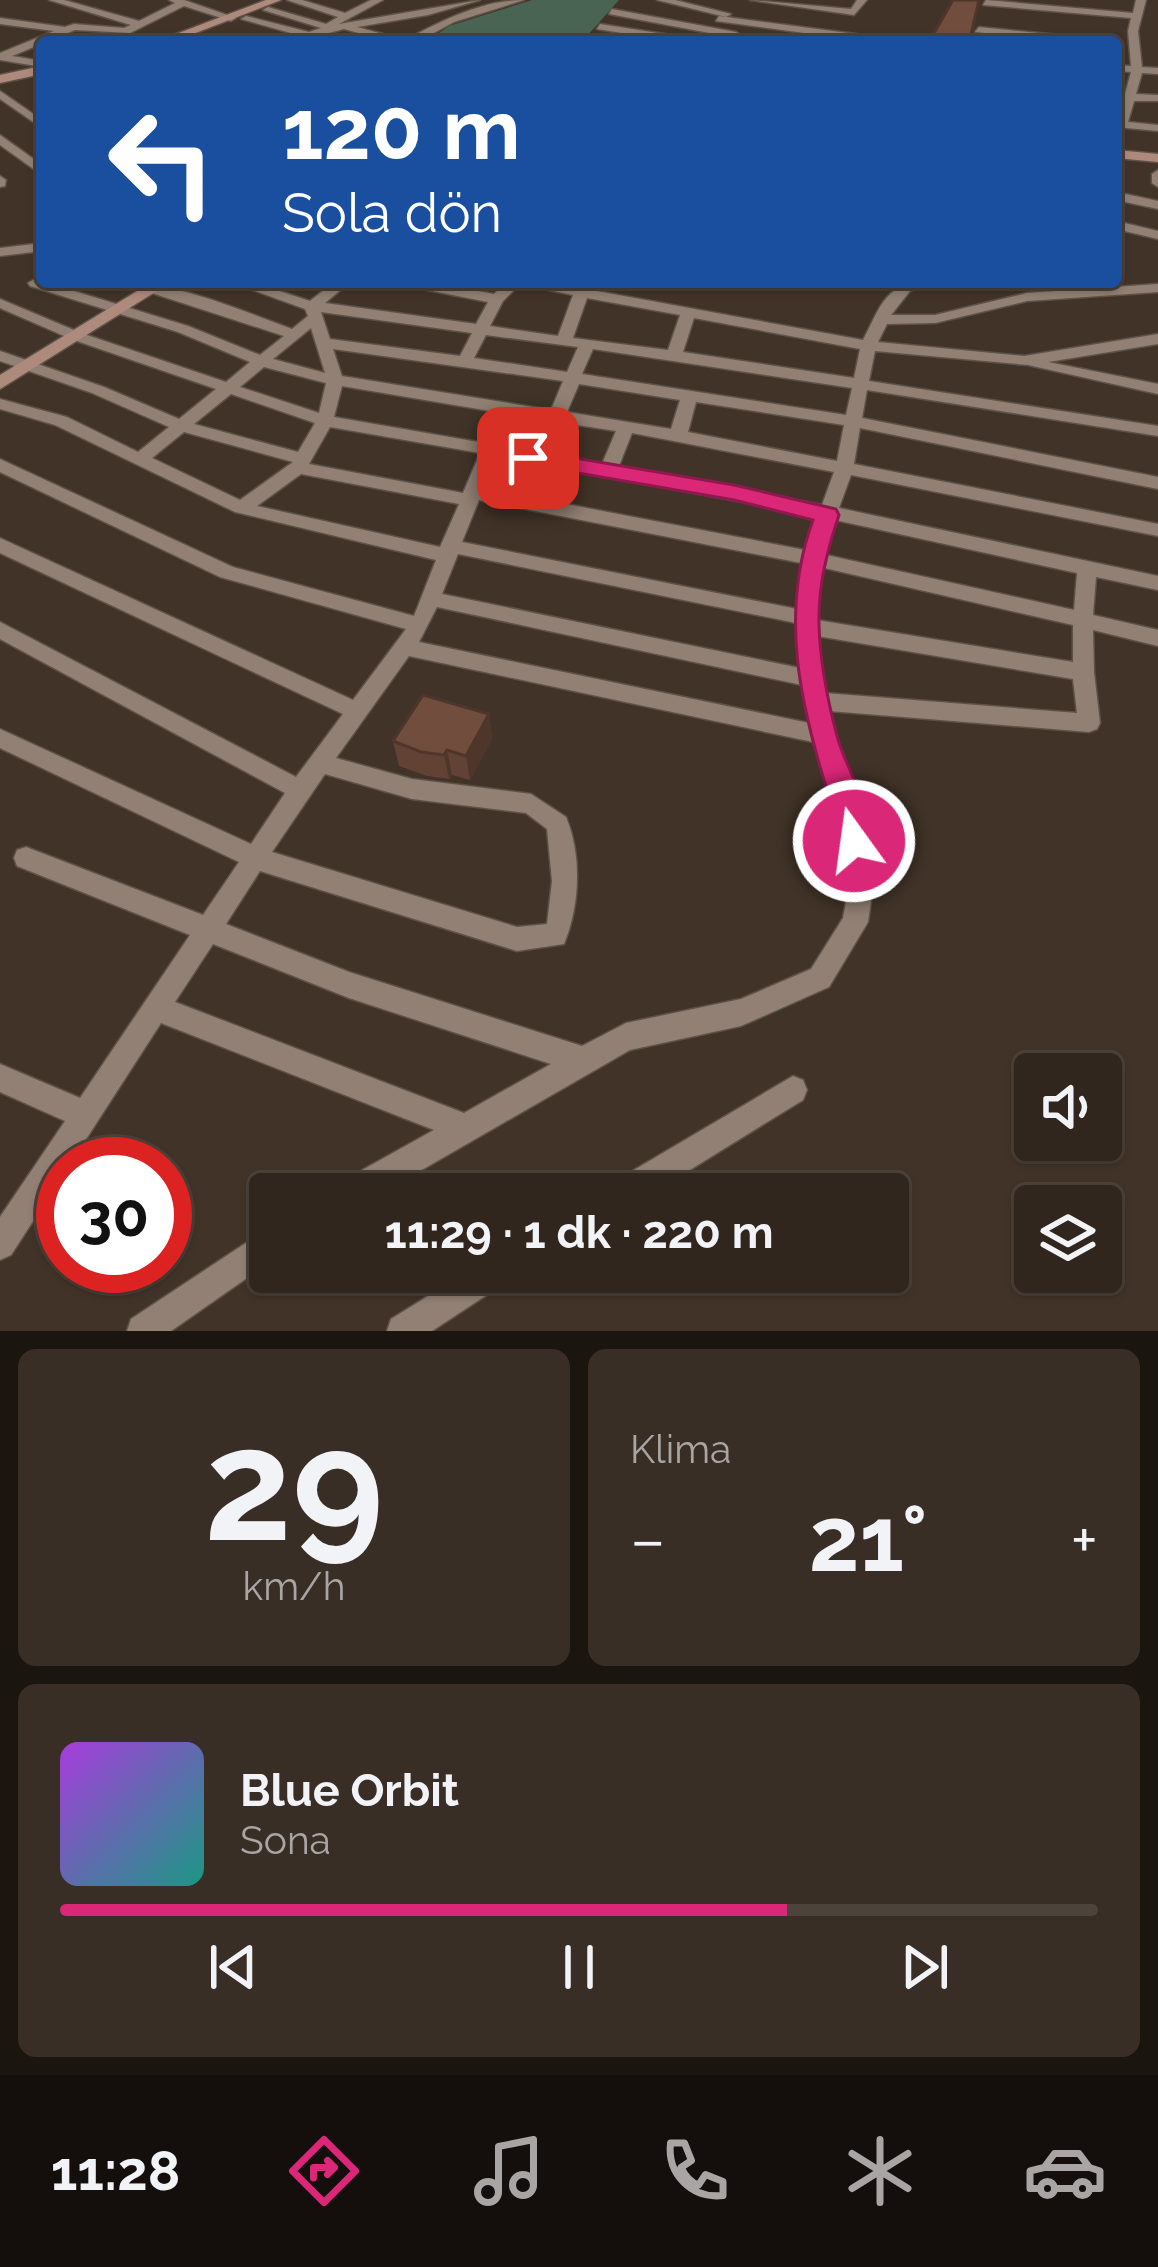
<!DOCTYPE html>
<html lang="tr">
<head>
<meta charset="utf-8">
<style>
	:root { --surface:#31261d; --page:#392e26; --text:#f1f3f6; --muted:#a8a5a4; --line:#4c433b; --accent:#db2777 }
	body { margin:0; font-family:Raleway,sans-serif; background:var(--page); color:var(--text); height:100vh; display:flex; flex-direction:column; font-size:45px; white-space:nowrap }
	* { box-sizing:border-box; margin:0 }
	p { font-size:39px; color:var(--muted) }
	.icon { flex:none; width:66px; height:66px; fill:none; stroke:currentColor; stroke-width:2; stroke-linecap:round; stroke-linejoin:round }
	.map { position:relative; height:1331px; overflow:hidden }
	.details { display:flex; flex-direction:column; gap:18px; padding:18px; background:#1b1510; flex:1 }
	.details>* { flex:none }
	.guide { position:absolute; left:36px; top:36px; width:1086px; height:252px; border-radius:12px; box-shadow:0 3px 9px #0004,0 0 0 3px var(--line); background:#1a4fa0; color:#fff; overflow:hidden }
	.fabs { position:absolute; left:1014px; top:1053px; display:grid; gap:24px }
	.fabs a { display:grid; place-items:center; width:108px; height:108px; border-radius:12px; background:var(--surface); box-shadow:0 3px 9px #0004,0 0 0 3px var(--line); font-size:60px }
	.speed { position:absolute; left:36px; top:1137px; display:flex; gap:24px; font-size:60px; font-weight:700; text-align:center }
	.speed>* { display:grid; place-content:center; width:156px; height:156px; border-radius:50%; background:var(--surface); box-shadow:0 3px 9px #0004,0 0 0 3px var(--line); line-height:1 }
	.speed .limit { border:18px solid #d22; background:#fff; color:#111 }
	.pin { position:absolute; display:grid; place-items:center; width:102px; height:102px; color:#fff; margin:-51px; border-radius:24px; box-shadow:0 6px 18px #0006 }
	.me { position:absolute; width:132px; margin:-66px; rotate:346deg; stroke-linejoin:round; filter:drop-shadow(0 0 9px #0008) }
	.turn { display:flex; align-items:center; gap:42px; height:252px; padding:0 48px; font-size:54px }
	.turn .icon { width:156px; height:156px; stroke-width:2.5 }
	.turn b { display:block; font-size:84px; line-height:102px }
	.big { font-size:90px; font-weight:700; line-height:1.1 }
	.details .widget { flex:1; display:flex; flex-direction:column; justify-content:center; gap:18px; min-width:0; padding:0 42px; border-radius:18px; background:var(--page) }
	.details .dial { align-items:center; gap:0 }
	.dial b { font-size:156px; line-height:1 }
	.song { display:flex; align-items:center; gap:36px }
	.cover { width:144px; height:144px; border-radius:18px; background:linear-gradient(135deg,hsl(280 70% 55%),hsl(170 70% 35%)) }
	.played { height:12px; border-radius:6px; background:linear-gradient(90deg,var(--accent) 70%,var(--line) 70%) }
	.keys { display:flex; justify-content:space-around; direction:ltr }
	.heat { display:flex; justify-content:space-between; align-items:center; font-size:66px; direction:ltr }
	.details .tiles { flex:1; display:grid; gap:18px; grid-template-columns:1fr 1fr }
	.widget:last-child { grid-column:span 2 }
	.trip { position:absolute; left:249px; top:1173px; width:660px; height:120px; border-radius:12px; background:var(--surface); box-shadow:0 3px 9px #0004,0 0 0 3px var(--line); font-weight:700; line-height:120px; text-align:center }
	.menu { display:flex; height:192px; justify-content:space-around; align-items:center; background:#140f0c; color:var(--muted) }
	.menu .icon { width:84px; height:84px }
	.menu .on { color:var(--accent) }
	.menu b { font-size:54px; color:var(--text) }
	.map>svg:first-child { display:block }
	.green { fill:#4a6453 }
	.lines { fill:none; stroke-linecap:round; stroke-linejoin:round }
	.street-casing { stroke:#5e5248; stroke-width:3 }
	.secondary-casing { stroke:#5e5248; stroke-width:3 }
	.street { fill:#918073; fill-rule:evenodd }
	.secondary { fill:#ae8a7c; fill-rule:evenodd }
	.wall { fill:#614235 }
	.shaded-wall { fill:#4f362b }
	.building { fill:#714d3e; stroke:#4f362b; stroke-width:3 }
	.route { fill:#db2777; stroke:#8e194d; stroke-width:3 }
</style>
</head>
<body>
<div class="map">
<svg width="1158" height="1331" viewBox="0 0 1158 1331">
	<rect width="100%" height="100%" fill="#413327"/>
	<path class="green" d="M532,0H619L587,36L546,34L519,42H426L449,26Z"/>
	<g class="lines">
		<g class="street-casing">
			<g id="street">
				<path d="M49,0H64L139,21L175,3L169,0H184L236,18L231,21L184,6L130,33L75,30L12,56L42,61V67L0,60V53L54,31L0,24V18L65,27L74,24L124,28L131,25Z"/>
				<path d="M287,0H302L345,13L371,0H383L339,24L480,0L428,15L357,27L405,40C441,21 482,0 524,0L454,22L417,42H391L344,29L321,35L343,42L309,38L281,42L298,35L241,19L246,16L309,32L321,28L263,10L268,7L326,24L338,17Z"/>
				<path d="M657,0H675L731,14L726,17Z"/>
				<path d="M750,0L851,9L857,0H867L854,15Z"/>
				<path d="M986,0L1133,13L1136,0H1146L1138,31L1142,67L1158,68V74L1142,73L1136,94L1158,95V101H1134L1128,122L1158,125V131L1116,127L1123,100H1116V94H1125L1131,72L1116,71V65L1131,66L1128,31L1131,18L983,5Z"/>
				<path d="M612,9L736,32L741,35L736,38L609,14Z"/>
				<path d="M719,16L894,39L899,42H871L716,21Z"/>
				<path d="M600,24L690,38L695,41L677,42L597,29Z"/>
				<path d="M979,27L1099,39L1104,42H1069L975,32Z"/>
				<path d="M0,91L42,120V128L0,99Z"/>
				<path d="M0,135L42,165V175L0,145Z"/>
				<path d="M1158,170V187L1152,183V174Z"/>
				<path d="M0,176L6,180L5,186L0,187Z"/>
				<path d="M1116,192L1158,201V209L1116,200Z"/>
				<path d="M1116,221L1158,231V239L1116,229Z"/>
				<path d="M42,243V251L0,256V248Z"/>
				<path d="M35,279L188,326L260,355L284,336L118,282C177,282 237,309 292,329L308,316L305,309L231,282H252L310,301L334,282H350L325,303L476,324L488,302L407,286L400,282H430L494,294L506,282H548L863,340C882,304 885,282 931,282L910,291L891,315H935L1027,293L1158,284V292L1027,301L935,323L887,324L878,342L1024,356L1158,334V344L1048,362L1158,384V394L1028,365L875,351L869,381L1158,426V436L867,390L862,418L1158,477V489L860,428L854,464L1158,524V536L851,475L839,508L1158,576V590L1096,577L1093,615L1158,630V646L1093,630L1094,672L1100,723L1097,729L1089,732L829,711L833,735L858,802L874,880L868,922L829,987L741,1026L630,1050L413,1175L421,1194H391L388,1189L379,1194H335L339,1183L434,1130L161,1023L70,1164H63V1175L11,1255L0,1260V1217L65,1121L0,1092V1064L80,1098L190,935L17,866L14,858L17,850L26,847L203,915L239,862L0,748V729L251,844L285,793L0,639V622L296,777L343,714L0,553V538L353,700L406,629L220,577L0,472V459L233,567L414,616L436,560L235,512L55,425L0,409V399L67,417L138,452L169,427L92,393L0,361V351L104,387L179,419L216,389L71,339L0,308V299L81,333L226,382L250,362L178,332L30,286L28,283ZM520,284L573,295L558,336L490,326L503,301ZM587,298L680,315L668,350L573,338ZM321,312L472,333L460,356L330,339ZM694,318L860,349L854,378L683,352ZM311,328L325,373L273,359ZM486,335L578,347L567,372L474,358ZM333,349L563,381L551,410L342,376ZM593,349L852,388L846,415L582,374ZM264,367L326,383L319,413L240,387ZM579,384L680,400L671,429L567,412ZM342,386L496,412L484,443L334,417ZM231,394L315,423L298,452L194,424ZM696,402L844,425L837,461L688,432ZM512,415L616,431L602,464L500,446ZM330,427L480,453L463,493L309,464ZM184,432L293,462L240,500L152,458ZM632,433L834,472L822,505L619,466ZM496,456L818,516L805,550L483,488ZM301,474L459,504L440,547L257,506ZM479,500L801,563L797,609L462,542ZM835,520L1077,573L1074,610L822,554ZM458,554L796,623L800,668L442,594ZM820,567L1073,625V662L817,620ZM437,607L802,685L809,723L419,642ZM817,636L1073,679L1077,713L825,693ZM409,656L813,742L834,802L850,880L843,918L811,969L741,999L626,1023L582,1046L349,972L226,924L260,871L517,951L564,944C580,906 582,855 566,817L531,794L412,779L336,758ZM325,774L412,799L526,813L547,829L552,881L547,924L517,927L272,852ZM213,944L349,998L551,1064L464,1113L175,1002Z"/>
				<path d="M793,1076L803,1080L807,1090L803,1100L651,1194H608L612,1183Z"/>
				<path d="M270,1227V1262L171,1331H127L131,1319Z"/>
				<path d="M424,1272H456L458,1277L465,1272H510L505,1283L432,1331H387L391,1319L433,1293Z"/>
			</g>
		</g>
		<g class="secondary-casing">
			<g id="secondary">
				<path d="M266,0H281L172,42H155Z"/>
				<path d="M42,66V74L0,83V75Z"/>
				<path d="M1116,150L1158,154V162L1116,158Z"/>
				<path d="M152,282H171L0,389V375Z"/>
			</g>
		</g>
		<use href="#street" class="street"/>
		<use href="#secondary" class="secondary"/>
	</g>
	<g class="wall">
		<path d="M979,0L969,42H932L933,35Z"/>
		<path d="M489,714L492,739L470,780L452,775L449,779L427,776L399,766L393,741Z"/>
	</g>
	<g class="shaded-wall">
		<path d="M489,714L492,739L470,780L466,756Z"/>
		<path d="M447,750L452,775L449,779L444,755Z"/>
	</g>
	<g class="building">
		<path d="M953,0H979L970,39L933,35Z"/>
		<path d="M423,695L489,714L466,756L447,750L444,755L421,752L393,741Z"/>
	</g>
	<path class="route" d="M528,450L734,485L836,509L839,515C827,551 818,586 819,625C820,659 828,702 837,736C845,768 880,818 865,851L854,855L843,851C835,834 835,814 829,796C800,705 779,613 813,520L734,500L520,463L517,458Z"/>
</svg>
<div class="fabs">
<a><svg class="icon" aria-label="sound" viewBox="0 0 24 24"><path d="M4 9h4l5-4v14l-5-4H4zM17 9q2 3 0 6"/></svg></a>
<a><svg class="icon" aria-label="layers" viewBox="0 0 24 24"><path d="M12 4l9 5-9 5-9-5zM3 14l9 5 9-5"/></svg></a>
</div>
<div class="speed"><div class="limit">30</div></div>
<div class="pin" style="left:528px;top:458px;background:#d93025"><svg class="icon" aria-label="arrive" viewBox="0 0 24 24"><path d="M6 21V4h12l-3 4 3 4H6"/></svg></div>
<svg class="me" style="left:854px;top:841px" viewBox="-20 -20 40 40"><circle r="17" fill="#db2777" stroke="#fff" stroke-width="3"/><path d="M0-11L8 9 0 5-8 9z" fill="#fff"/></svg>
<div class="trip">11:29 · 1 dk · 220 m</div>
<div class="guide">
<div class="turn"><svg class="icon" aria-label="left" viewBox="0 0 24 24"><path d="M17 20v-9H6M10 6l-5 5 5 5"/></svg><div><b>120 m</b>Sola dön</div></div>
</div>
</div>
<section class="details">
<div class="tiles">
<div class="widget dial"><b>29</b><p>km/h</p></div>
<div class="widget"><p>Klima</p>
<div class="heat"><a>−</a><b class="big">21°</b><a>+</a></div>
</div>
<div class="widget">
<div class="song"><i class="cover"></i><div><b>Blue Orbit</b><p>Sona</p></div></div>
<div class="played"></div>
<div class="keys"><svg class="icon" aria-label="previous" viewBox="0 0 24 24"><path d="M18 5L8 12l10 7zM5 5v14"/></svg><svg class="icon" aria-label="pause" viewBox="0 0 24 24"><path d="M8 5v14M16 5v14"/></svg><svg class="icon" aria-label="next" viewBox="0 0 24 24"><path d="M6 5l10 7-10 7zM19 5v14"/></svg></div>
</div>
</div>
</section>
<nav class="menu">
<b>11:28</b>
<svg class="icon on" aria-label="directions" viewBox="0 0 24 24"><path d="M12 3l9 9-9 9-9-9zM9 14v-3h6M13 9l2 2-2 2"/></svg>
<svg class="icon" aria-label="music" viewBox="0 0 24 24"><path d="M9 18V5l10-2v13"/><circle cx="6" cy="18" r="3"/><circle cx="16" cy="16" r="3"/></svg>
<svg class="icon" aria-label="phone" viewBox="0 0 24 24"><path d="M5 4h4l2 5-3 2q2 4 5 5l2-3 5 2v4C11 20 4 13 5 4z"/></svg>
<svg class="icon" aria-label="climate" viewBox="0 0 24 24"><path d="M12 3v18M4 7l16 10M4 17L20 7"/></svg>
<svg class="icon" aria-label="car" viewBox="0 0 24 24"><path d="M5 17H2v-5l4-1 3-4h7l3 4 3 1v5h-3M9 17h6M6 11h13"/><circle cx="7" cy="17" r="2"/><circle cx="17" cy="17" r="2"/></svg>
</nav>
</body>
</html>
